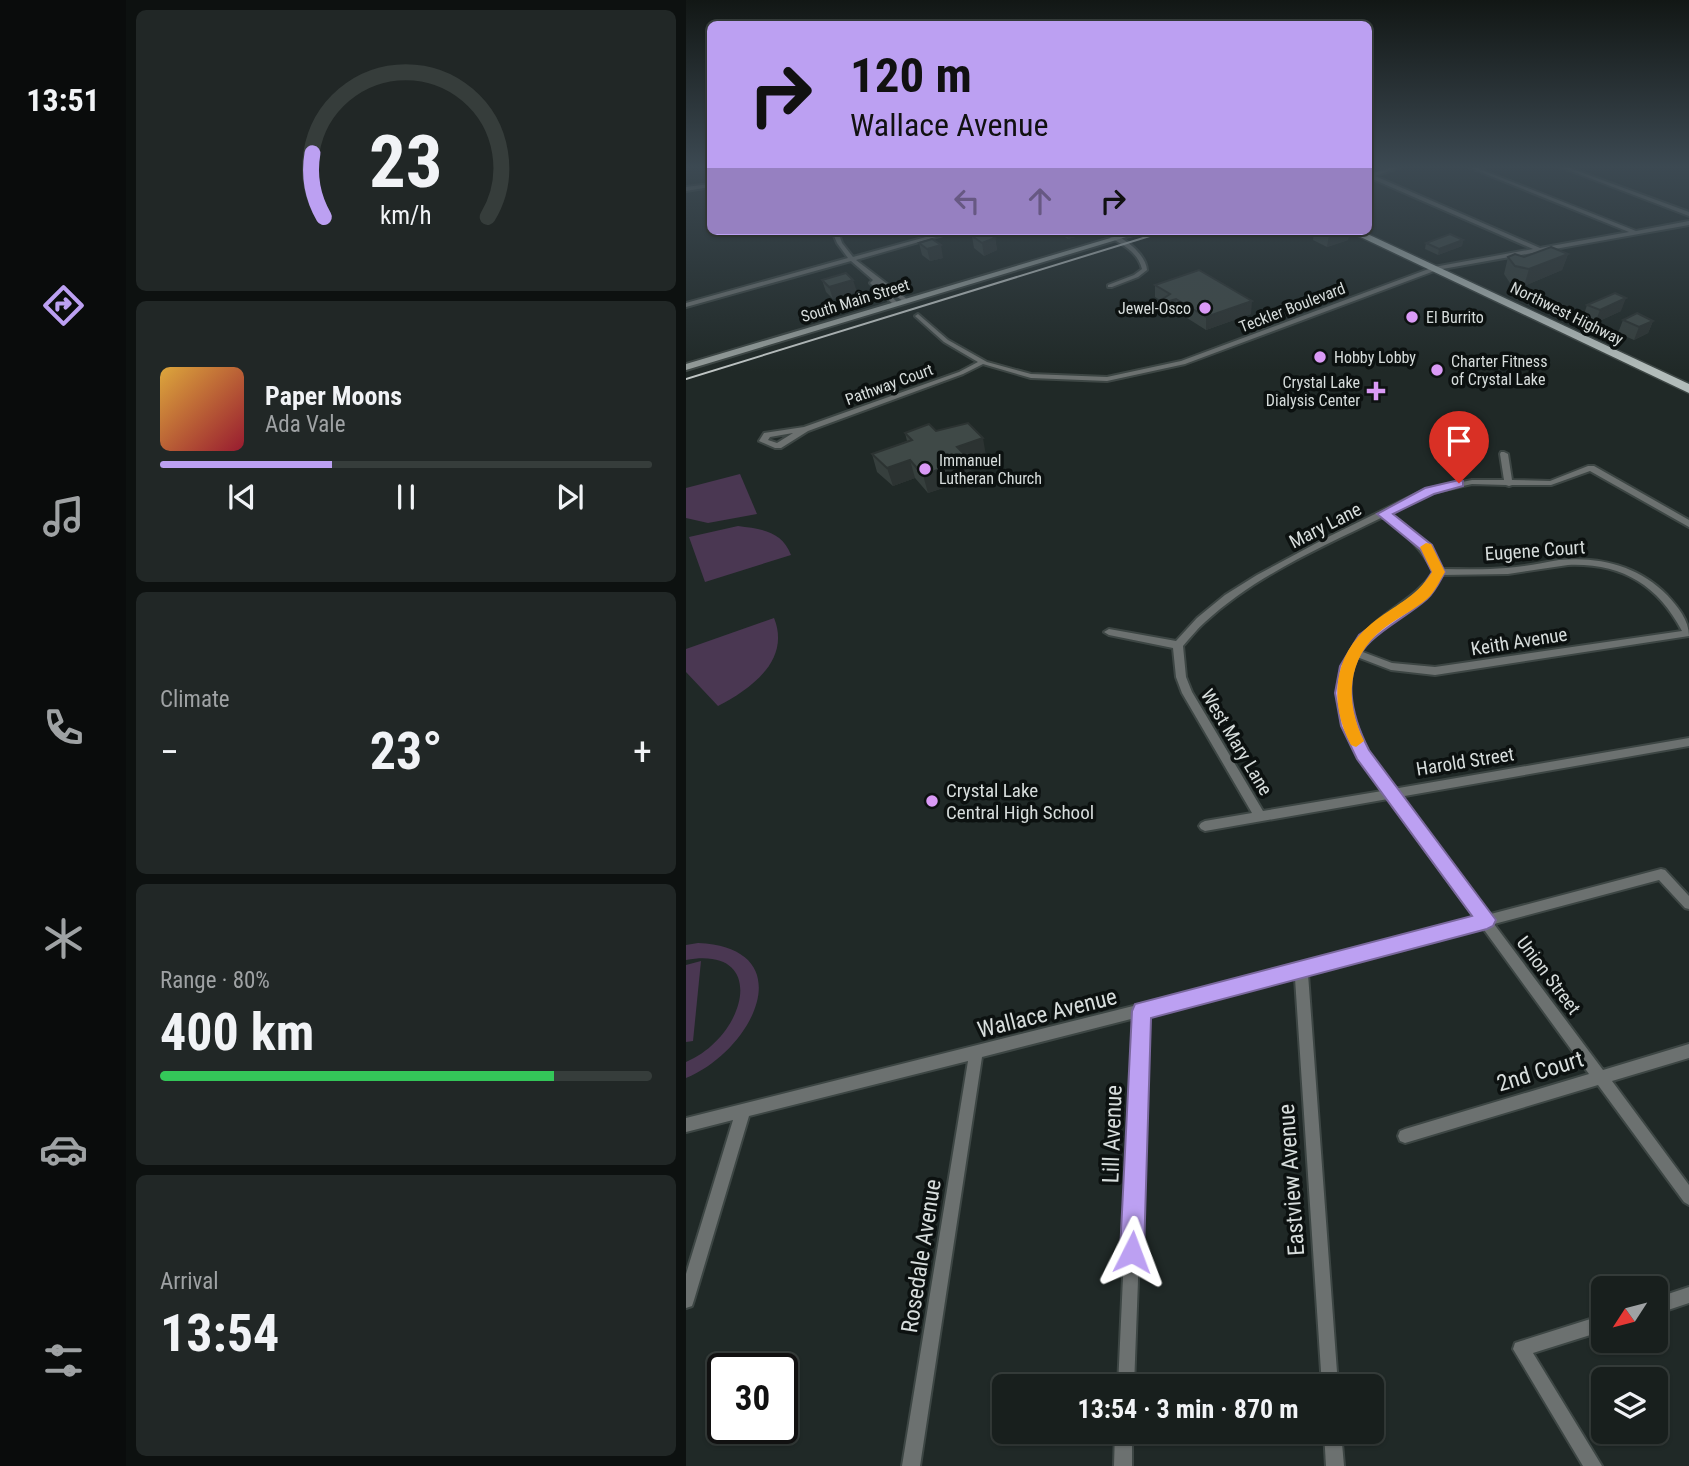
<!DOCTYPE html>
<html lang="en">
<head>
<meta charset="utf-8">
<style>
	:root { --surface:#181f1d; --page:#212726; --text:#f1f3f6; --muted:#9fa2a4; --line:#363d3b; --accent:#bca0f2 }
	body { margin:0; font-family:"Roboto Condensed",sans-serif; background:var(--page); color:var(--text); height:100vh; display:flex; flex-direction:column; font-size:26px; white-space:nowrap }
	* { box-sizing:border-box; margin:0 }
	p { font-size:23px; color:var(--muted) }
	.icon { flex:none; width:38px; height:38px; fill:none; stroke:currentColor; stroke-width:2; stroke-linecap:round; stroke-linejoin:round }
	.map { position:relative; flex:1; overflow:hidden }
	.panel { display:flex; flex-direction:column; gap:10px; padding:10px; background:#0d1110; width:560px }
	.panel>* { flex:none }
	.guide { position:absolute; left:21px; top:21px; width:665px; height:214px; border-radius:10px; box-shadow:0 2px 5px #0004,0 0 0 2px var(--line); background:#bca0f2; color:#111; overflow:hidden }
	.needle { width:46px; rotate:234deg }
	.controls { position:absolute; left:905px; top:1276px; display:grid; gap:14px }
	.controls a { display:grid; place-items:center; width:77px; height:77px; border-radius:10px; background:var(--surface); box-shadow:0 2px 5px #0004,0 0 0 2px var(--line); font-size:35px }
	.speed { position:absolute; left:21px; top:1353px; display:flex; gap:14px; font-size:35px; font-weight:700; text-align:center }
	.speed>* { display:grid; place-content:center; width:91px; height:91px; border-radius:50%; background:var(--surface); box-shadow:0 2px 5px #0004,0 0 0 2px var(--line); line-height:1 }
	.speed .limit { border:4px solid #111; border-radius:10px; background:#fff; color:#111 }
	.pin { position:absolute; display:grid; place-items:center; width:60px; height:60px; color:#fff; margin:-72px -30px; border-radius:50% 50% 50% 0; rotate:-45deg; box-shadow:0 0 7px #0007 }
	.pin .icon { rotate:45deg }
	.me { position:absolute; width:77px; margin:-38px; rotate:3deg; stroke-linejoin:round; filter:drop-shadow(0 0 5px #0008) }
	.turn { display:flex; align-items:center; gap:24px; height:147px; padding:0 28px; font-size:32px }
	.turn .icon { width:91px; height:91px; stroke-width:2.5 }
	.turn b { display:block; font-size:49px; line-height:60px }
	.lanes { display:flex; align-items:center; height:66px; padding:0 28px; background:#0003; justify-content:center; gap:35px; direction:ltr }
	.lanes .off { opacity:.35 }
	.big { font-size:52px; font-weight:700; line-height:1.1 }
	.panel .widget { flex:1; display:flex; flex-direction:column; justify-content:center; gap:10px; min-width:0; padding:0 24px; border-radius:10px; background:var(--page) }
	.panel .dial { align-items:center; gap:0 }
	.dial svg { height:182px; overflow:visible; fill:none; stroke:var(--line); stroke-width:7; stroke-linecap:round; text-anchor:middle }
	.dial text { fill:var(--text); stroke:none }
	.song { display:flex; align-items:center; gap:21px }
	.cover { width:84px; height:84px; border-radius:10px; background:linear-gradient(135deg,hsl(40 70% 55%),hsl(350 70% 35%)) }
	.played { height:7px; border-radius:4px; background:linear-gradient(90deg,var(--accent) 35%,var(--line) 35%) }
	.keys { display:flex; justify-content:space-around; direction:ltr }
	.heat { display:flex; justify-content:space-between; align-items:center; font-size:38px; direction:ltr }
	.charge { height:10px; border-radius:5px; background:linear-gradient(90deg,#34c759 80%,var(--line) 0) }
	.trip { position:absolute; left:306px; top:1374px; width:392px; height:70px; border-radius:10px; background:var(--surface); box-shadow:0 2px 5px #0004,0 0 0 2px var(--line); font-weight:700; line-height:70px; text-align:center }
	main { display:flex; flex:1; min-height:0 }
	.tab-bar { display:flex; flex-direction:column; width:126px; justify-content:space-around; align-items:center; background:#0a0c0c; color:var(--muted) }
	.tab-bar .icon { width:49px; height:49px }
	.tab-bar .selected { color:var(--accent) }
	.tab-bar b { font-size:32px; color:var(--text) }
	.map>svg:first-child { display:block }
	.green { fill:#4a3752 }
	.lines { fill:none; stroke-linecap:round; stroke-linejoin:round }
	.street-casing { stroke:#3d4644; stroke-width:4 }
	.secondary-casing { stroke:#3d4644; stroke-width:4 }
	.primary-casing { stroke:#3d4644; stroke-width:3 }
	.street { fill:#6c7170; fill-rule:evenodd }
	.secondary { fill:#939b99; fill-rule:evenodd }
	.primary { fill:#b2bcba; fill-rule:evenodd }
	.rail { stroke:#bfc5c4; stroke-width:2 }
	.wall { fill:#363f3d }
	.shaded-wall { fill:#2c3332 }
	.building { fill:#3f4947; stroke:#2c3332; stroke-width:2 }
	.route { fill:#bca0f2; stroke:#7a689d; stroke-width:2 }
	.slow { fill:#f59e0b }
	.poi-dot { fill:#da9af6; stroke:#0c1110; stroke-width:2.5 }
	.labels { text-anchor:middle; stroke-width:7; stroke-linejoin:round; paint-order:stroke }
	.far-street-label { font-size:16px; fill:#d7dddc; stroke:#0c1110 }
	.far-poi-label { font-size:16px; fill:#d7dddc; stroke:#0c1110; text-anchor:start }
	.street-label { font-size:19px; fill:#d7dddc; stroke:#0c1110 }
	.poi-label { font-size:19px; fill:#d7dddc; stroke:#0c1110; text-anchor:start }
	.near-street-label { font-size:23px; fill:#d7dddc; stroke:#0c1110 }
</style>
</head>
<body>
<main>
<nav class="tab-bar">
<b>13:51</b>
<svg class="icon selected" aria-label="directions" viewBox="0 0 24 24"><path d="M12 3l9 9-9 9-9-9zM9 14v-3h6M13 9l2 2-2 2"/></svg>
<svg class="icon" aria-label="music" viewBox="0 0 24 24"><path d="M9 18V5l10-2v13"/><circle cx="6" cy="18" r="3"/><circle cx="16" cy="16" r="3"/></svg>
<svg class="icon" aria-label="phone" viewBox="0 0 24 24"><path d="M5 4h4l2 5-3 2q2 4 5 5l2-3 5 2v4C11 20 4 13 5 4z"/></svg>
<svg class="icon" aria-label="climate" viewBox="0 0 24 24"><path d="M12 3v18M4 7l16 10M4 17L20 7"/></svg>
<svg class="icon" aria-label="car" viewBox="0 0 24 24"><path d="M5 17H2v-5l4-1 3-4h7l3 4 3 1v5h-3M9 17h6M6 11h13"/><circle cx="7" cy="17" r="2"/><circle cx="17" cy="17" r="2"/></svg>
<svg class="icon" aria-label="filters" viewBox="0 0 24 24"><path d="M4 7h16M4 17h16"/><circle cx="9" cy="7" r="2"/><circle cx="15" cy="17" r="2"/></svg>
</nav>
<section class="panel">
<div class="widget dial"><svg viewBox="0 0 100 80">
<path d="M14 69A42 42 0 1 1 86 69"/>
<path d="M14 69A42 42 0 0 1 9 41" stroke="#bca0f2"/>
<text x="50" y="56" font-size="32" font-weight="700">23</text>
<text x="50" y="72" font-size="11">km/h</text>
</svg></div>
<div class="widget">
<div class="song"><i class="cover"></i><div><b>Paper Moons</b><p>Ada Vale</p></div></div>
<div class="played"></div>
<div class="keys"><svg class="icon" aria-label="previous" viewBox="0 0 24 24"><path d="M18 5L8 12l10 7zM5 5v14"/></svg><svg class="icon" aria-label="pause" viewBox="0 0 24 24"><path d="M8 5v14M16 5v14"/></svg><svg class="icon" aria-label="next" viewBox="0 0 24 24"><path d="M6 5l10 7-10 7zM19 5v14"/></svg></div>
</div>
<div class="widget"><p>Climate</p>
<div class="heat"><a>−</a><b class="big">23°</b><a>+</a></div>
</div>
<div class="widget"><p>Range · 80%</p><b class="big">400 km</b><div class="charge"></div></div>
<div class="widget"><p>Arrival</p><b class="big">13:54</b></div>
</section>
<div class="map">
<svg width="1003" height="1466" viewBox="0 0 1003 1466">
	<rect width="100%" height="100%" fill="#202927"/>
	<g class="green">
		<path d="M54,474L71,514L22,523L0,518V488Z"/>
		<path d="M52,526C75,529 96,531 105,555L19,582L3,537Z"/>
		<path d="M88,618C105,660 65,689 32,706L0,672V649Z"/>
		<path d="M12,943C117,948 68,1050 0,1078V1062C61,1036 83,945 0,960V945Z"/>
		<path d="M15,961L7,1041L0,1042V965Z"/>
	</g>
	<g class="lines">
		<g class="street-casing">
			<g id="street">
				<path d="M711,166H717L689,176L854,248L943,232L780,166H786L950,231L1003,221V225L751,270L499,364L421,381L345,378L297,364L277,374L122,431L95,448H89L73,441L78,433L118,427L273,372L292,362L258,342L230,317L229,316L232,314L262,340L301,362L345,374L421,377L495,361L748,267L847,249L682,177V174ZM107,433L91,443L82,440L84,437Z"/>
				<path d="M872,166H878L1003,212V216Z"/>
				<path d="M24,184V187L0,191V187Z"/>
				<path d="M146,231H152L156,243L167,257L262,231H271L170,260L222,300L217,301L191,283L211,302V304H207L185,284L184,283L187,280L165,261L0,307V303L162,258L151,243Z"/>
				<path d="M414,231C432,231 460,253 461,270L452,277L426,287H422V285L448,275L456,269C451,248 429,242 414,231Z"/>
				<path d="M815,452H818L822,454L826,480L864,481L902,466H908L1003,520V527L904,471L865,485H826L823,486L820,485L786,484L745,493L704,514C726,528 743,546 756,569C777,569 799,570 820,568C838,567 855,563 873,560C913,556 953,566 981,595C992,607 1003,620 1003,636L749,675L705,670L671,657C646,702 682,753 707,789L1003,738V746L713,797L801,915L975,869L979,870L1003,896V909L999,908L973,880L808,924L917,1070L1003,1044V1058L926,1081L1003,1185V1205L998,1202L912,1085L719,1143L714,1141L712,1136L714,1131L719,1129L903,1074L796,927L622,974L652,1386H636L609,978L462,1015L448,1386H432L449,1018L296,1057L234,1466H216L282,1061L63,1116L8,1300L6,1306L0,1308V1274L47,1120L0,1132V1118L615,964L789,918L702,799L519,831L515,829L513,826L515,823L519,821L566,813L496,693L490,677L487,648L423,635L418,632L423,629L490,641L511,618L539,595L571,575L640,538L740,489L786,480H818L814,454ZM697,517C719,532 736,549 748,572C731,596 709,605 688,624C626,679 658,734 696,791L577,811L506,692L500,677L497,646C504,638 511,629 519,622C570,575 636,547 697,517ZM882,565C935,563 971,584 996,631L749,667L706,663L674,651L696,627L736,598L756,575L822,574Z"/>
				<path d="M1003,1287V1303L970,1314V1298Z"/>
				<path d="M917,1315V1331L847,1353L916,1466H897L827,1349L829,1343L835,1341Z"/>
				<path d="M429,1432H446V1466H428Z"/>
				<path d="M638,1432H655L658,1466H640Z"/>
			</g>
		</g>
		<g class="secondary-casing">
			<path id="secondary" d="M448,231H460L0,370V364Z"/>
		</g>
		<g class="primary-casing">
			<path id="primary" d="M662,231H675L1003,384V393Z"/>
		</g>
		<use href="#street" class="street"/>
		<use href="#secondary" class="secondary"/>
		<use href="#primary" class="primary"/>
		<path class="rail" d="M0,379L480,231"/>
	</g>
	<g class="wall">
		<path d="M370,231H407V232L382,239Z"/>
		<path d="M628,231H663L662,240L641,247L627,240Z"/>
		<path d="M286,236L309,238L311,250L298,256L288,248Z"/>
		<path d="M777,240L776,246L752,255L739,249L740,243Z"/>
		<path d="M233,243L257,258L244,261L236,255Z"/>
		<path d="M882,254L876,270L838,286L824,283L818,274L822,257H838Z"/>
		<path d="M136,280L171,292L147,299L140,292Z"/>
		<path d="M469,285L565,314L520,330L490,311L474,317L472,314V302L474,300L469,297Z"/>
		<path d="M901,305L935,311L909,323L897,318Z"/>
		<path d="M937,320L967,321L962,333L948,340L932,333Z"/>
		<path d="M250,431L300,456L283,462L287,478L242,493L229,478L207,486L191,472L186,454L221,441L219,433Z"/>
	</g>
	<g class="shaded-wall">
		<path d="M381,231H407V232L382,239Z"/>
		<path d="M654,231H663L662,240L641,247L643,235Z"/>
		<path d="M309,238L311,250L298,256L296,243Z"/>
		<path d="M777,240L776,246L752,255L753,249Z"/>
		<path d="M255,245L257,258L244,261L241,249Z"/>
		<path d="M882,254L876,270L838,286L843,269Z"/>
		<path d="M167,280L171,292L147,299L143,287Z"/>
		<path d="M940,298L935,311L909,323L914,310Z"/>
		<path d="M490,299V311L474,317L473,304Z"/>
		<path d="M566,301L565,314L520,330V317Z"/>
		<path d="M967,321L962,333L948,340L953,327Z"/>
		<path d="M297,438L300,456L283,462L287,478L242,493L237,475L271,447Z"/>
		<path d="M224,460L229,478L207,486L201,468Z"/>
	</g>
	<g class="building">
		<path d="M635,231H654L643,235Z"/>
		<path d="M301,232L309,238L296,243L286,236Z"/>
		<path d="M764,234L777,240L753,249L740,243Z"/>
		<path d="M246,239L255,245L241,249L233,243Z"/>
		<path d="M865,247L882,254L843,269L829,266L822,257L829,254L838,257Z"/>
		<path d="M513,270L566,301L520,317L490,299L473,304L472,302L484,294L469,285Z"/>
		<path d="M160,273L167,280L143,287L136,280Z"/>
		<path d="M929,293L940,298L914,310L901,305Z"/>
		<path d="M951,313L967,321L953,327L937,320Z"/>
		<path d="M282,423L297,438L271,447L283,459L237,475L224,460L201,468L186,454L226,440L219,433L243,424L250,431Z"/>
	</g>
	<linearGradient id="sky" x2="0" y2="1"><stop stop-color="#121715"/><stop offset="0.45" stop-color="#3c4952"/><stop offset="1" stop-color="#3c4952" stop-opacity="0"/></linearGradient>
	<rect width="1003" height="371" fill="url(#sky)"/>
	<path class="route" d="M773,480L777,481V486L748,494L707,514L746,545L759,572C754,581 749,592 741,599C724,614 702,625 685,641C653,671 666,717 683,750L810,920L807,926L801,929L465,1018L458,1252L454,1260L446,1264L437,1260L434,1252L446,1011L449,1004L786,916L671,759L655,726L649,693L654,666L673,635L734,591L746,572L735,550L691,514L739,488Z"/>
	<path class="slow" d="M740,543L745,544L759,572C754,580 749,592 741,599C728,610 711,618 697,629C660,658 659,702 678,741L670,747L665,745C643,703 646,656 685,624C709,604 728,600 746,572L734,547Z"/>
	<g class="poi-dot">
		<circle cx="519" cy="308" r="7"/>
		<circle cx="726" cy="317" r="7"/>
		<circle cx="634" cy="357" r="7"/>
		<circle cx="751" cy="370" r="7"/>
		<path d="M686.5 380.5h7v7h7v7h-7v7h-7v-7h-7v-7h7z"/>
		<circle cx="239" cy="469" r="7"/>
		<circle cx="246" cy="801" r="7"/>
	</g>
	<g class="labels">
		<g class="far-street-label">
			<text transform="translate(169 300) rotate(-17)" y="6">South Main Street</text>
			<text transform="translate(606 307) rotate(-21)" y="6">Teckler Boulevard</text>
			<text transform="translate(881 313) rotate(26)" y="6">Northwest Highway</text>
			<text transform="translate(203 384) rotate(-20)" y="6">Pathway Court</text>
		</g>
		<g class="far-poi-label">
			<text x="505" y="314" text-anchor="end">Jewel-Osco</text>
			<text x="740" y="323">El Burrito</text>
			<text x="648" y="363">Hobby Lobby</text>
			<text x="765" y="367">Charter Fitness<tspan x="765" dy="18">of Crystal Lake</tspan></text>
			<text x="674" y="388" text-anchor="end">Crystal Lake<tspan x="674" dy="18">Dialysis Center</tspan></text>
			<text x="253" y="466">Immanuel<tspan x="253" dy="18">Lutheran Church</tspan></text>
		</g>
		<g class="street-label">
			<text transform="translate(639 525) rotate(-27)" y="7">Mary Lane</text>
			<text transform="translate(849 550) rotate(-4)" y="7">Eugene Court</text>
			<text transform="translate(833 641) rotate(-9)" y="7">Keith Avenue</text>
			<text transform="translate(551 742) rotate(59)" y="7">West Mary Lane</text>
			<text transform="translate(779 761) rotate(-9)" y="7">Harold Street</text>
			<text transform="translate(863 975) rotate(53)" y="7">Union Street</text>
		</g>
		<g class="poi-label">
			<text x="260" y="797">Crystal Lake<tspan x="260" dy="22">Central High School</tspan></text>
		</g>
		<g class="near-street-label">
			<text transform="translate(361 1013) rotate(-14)" y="8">Wallace Avenue</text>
			<text transform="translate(854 1071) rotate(-17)" y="8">2nd Court</text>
			<text transform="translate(426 1134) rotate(-88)" y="8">Lill Avenue</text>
			<text transform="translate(605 1180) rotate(-94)" y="8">Eastview Avenue</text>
			<text transform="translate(235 1256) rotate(-81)" y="8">Rosedale Avenue</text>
		</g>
	</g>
</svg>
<div class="controls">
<a><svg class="needle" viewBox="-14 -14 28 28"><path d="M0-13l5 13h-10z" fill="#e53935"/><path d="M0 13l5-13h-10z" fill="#9fa2a4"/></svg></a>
<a><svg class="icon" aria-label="layers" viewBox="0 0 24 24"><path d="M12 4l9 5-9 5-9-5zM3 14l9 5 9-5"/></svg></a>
</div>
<div class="speed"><div class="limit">30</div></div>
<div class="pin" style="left:773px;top:483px;background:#d93025"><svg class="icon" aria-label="arrive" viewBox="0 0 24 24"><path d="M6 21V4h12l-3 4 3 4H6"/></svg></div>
<svg class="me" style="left:446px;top:1252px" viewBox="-20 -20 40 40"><path d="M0-17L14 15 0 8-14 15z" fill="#bca0f2" stroke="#fff" stroke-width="4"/></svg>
<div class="trip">13:54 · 3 min · 870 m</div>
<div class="guide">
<div class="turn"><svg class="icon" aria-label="right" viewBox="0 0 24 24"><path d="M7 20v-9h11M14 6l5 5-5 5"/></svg><div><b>120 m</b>Wallace Avenue</div></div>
<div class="lanes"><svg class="icon off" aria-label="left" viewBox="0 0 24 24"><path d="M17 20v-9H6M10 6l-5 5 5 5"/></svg><svg class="icon off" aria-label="ahead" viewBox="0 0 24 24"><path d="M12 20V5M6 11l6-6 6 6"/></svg><svg class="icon" aria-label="right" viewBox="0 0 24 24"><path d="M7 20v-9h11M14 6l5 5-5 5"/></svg></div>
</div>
</div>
</main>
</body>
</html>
